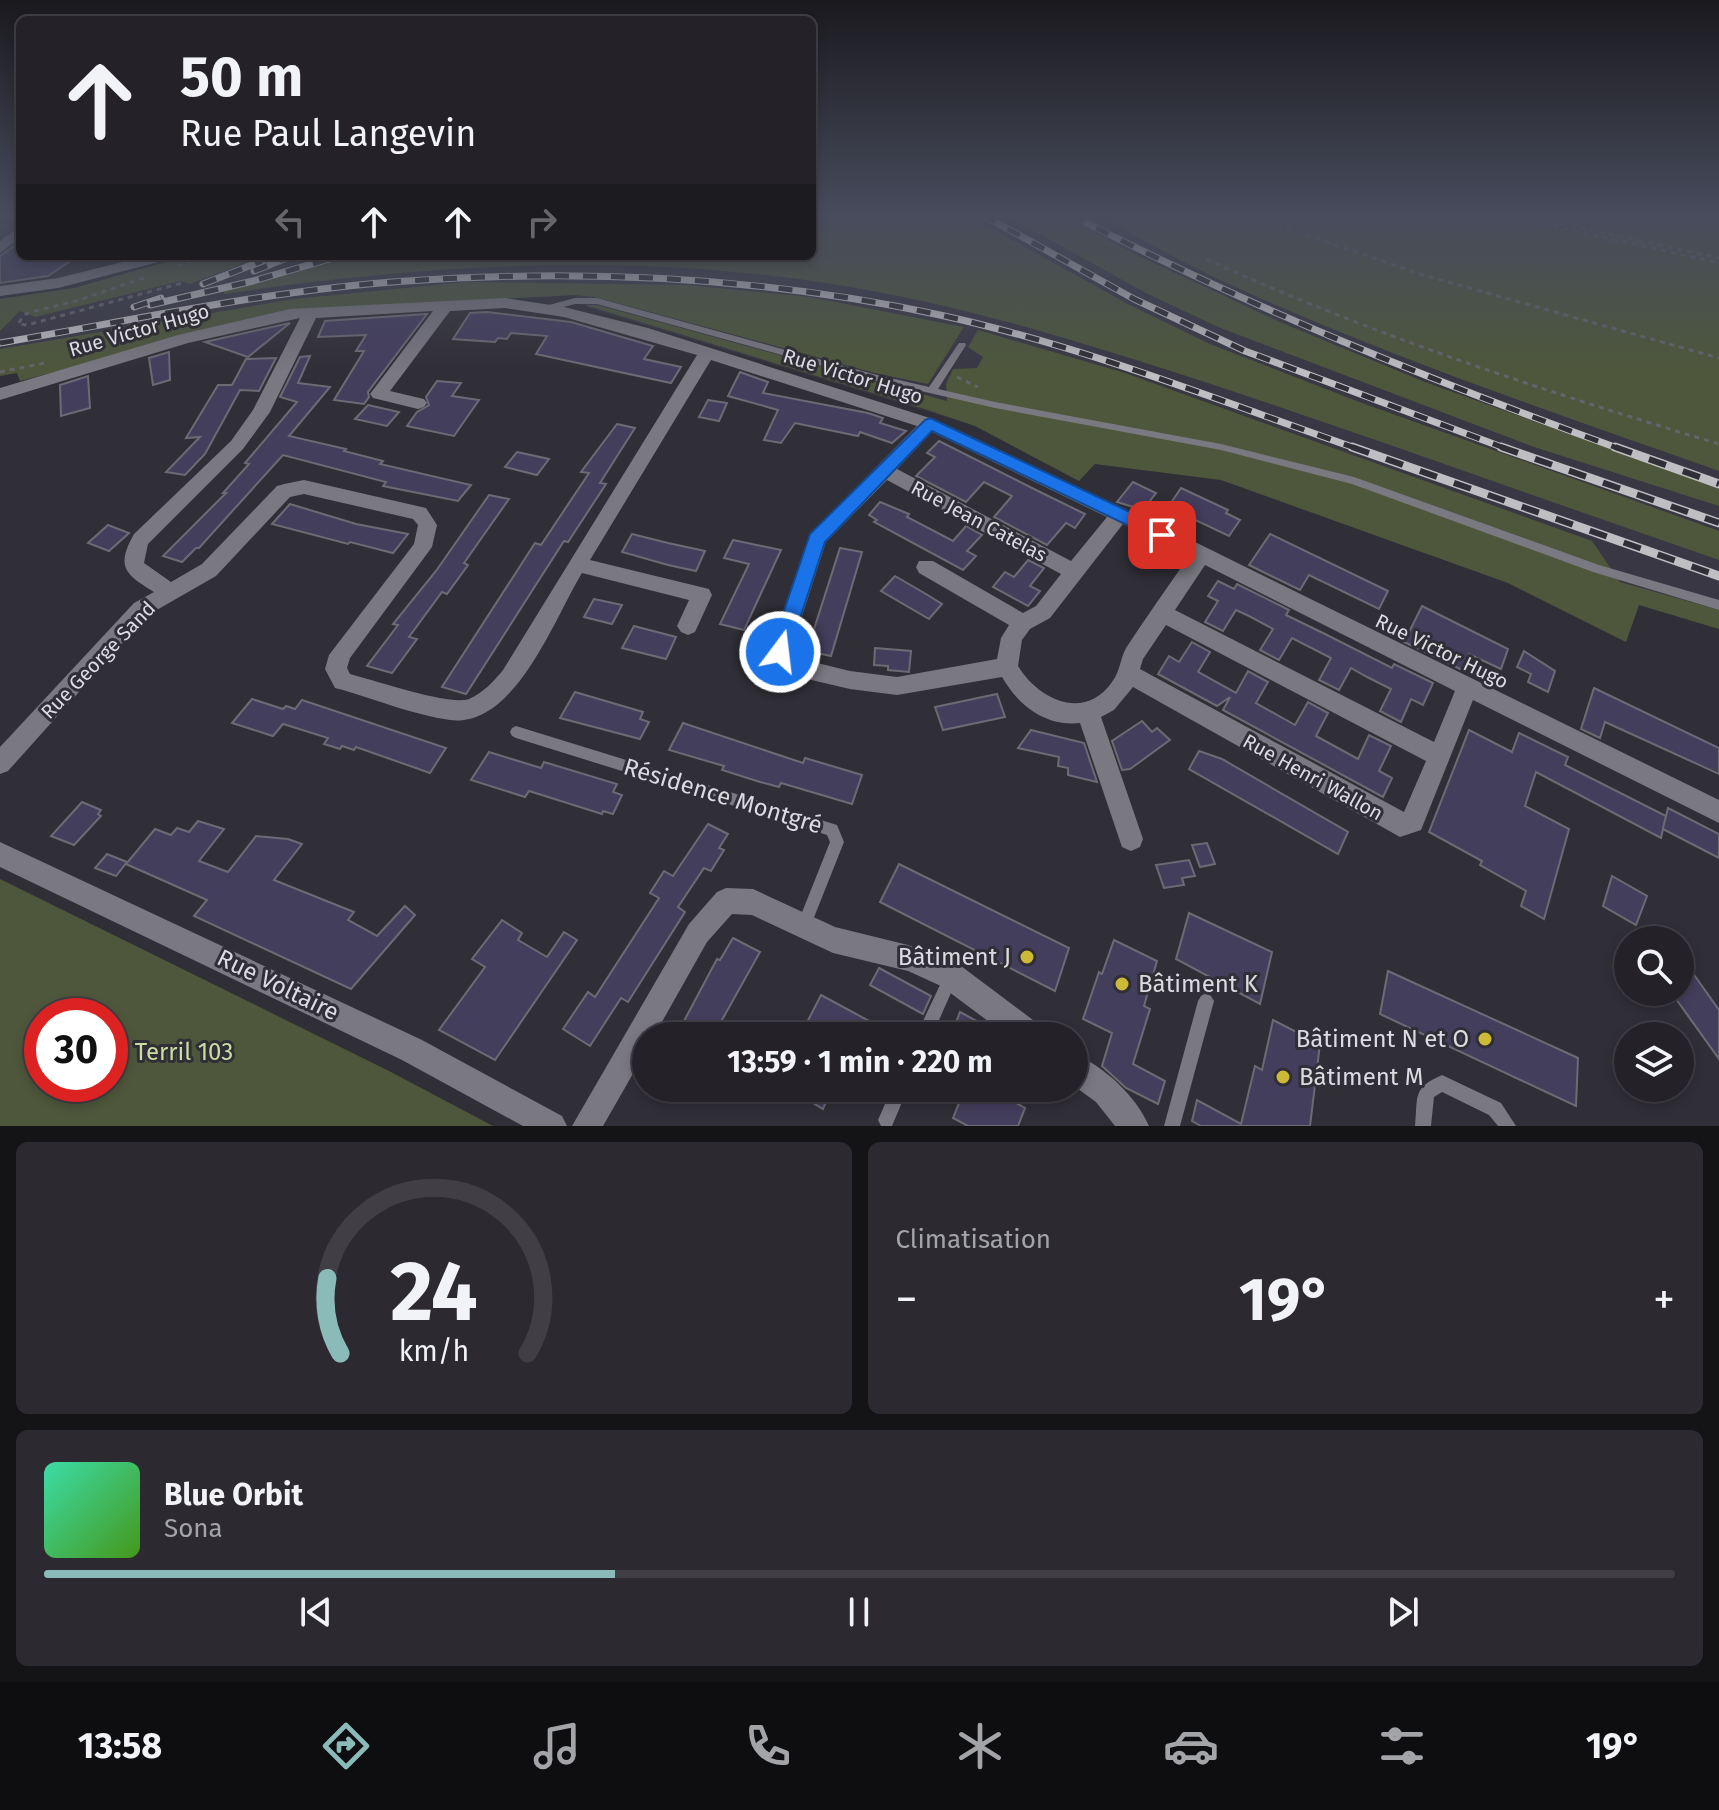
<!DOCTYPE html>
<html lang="fr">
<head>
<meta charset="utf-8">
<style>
	:root { --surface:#242228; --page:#2c2a30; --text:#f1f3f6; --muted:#a3a4a8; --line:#413f45; --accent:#8bbbb9 }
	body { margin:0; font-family:"Fira Sans",sans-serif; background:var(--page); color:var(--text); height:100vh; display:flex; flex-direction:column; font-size:30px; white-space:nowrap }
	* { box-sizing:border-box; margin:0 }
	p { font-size:26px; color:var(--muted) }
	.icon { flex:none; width:44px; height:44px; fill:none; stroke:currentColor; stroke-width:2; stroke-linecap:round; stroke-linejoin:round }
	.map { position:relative; height:1126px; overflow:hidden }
	.details { display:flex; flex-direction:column; gap:16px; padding:16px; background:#141316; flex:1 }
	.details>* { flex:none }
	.guide { position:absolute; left:16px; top:16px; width:800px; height:244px; border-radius:12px; box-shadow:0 4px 12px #0003,0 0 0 2px var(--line); background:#242228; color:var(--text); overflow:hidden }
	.fabs { position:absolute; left:1614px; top:926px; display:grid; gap:16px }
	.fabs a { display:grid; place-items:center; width:80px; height:80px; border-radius:50%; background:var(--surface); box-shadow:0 4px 12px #0003,0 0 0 2px var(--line); font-size:40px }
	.speed { position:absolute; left:24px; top:998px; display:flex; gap:16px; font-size:40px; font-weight:700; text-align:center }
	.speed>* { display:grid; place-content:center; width:104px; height:104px; border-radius:50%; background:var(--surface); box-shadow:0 4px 12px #0003,0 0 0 2px var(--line); line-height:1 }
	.speed .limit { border:12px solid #d22; background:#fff; color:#111 }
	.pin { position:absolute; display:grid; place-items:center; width:68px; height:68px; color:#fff; margin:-34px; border-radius:16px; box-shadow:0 4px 12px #0006 }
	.me { position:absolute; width:88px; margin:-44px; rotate:15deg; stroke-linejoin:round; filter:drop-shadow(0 0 6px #0008) }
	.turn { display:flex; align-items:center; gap:28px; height:168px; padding:0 32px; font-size:36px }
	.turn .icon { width:104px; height:104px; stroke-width:2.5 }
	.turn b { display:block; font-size:56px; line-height:68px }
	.lanes { display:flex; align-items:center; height:76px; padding:0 32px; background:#0003; justify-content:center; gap:40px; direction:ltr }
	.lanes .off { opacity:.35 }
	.big { font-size:60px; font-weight:700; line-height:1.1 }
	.details .tile { flex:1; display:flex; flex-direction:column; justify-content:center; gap:12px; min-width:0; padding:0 28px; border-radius:12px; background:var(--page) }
	.details .dial { align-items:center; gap:0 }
	.dial svg { height:208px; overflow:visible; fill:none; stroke:var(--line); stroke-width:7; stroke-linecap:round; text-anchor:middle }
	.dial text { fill:var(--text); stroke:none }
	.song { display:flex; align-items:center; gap:24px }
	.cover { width:96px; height:96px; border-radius:12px; background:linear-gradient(135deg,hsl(160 70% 55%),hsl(100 70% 35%)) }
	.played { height:8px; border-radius:4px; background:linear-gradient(90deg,var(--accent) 35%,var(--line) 35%) }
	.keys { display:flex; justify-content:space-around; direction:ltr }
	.heat { display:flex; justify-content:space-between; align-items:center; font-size:44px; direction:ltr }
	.details .tiles { flex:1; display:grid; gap:16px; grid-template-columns:1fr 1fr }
	.tile:last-child { grid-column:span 2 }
	.trip { position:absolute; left:632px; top:1022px; width:456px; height:80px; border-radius:40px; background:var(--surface); box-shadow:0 4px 12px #0003,0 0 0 2px var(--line); font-weight:700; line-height:80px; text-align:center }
	.tabs { display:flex; height:128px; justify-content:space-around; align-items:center; background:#0e0e10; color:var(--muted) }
	.tabs .icon { width:56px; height:56px }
	.tabs .current { color:var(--accent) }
	.tabs b { font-size:36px; color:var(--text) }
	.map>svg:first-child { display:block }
	.built { fill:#393744 }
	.green { fill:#4e573b; fill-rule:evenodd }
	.building { fill:#443e5d; stroke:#6c6b74; stroke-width:2 }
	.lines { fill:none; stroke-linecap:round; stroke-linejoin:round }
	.path { stroke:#66646b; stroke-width:3; stroke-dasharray:5 5; stroke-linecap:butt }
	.service { fill:#7a7881; fill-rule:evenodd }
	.minor { fill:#7a7881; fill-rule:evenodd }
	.tertiary { fill:#7a7881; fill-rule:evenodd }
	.rail-far1-casing { stroke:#bfbec3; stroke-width:7 }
	.rail-casing { stroke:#bfbec3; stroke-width:9 }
	.rail-far1 { stroke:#302e36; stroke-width:5; stroke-dasharray:14; stroke-linecap:butt }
	.rail { stroke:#302e36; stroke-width:6; stroke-dasharray:18; stroke-linecap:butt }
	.route { fill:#1a73e8; stroke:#114b97; stroke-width:2 }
	.poi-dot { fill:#ceb837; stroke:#302e36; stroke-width:3 }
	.labels { text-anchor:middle; stroke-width:6; stroke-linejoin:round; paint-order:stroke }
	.street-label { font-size:20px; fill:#dcdbe0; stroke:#302e36 }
	.near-street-label { font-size:24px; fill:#dcdbe0; stroke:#302e36 }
	.near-poi-label { font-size:24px; fill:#dcdbe0; stroke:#302e36; text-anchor:end }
	.near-park-label { font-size:24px; fill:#cbdea1; stroke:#302e36 }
</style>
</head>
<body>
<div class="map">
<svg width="1719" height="1126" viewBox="0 0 1719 1126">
	<rect width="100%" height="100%" fill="#302e36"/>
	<path class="built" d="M812,215H1415L1719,314V629L1639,605L1626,642L1508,583L1221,480L1095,464L1079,481L975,426L589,308L574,295L289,310L20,381L17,373L0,376V299L74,288L187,256H812Z"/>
	<g class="green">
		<path d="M812,215H967L1128,304L1210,344L1362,403L1719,531V560C1550,502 1383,441 1214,385C1096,347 979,309 856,288C647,251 433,263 224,294V291L354,256H812Z"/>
		<path d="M1005,215H1061L1145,259L1282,323L1425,382L1719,488V506L1534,447L1218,327L1146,293Z"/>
		<path d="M1096,215H1719V471C1555,413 1389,357 1231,285C1185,264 1141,238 1096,215Z"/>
		<path d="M187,256H264L190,284L181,281L35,317L20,311L0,331V299L74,288Z"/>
		<path d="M466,282L688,285L810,297L964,327L928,384L875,373L595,297L575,295L289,310L20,381L17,373L0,376V349L294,299Z"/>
		<path d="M585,305H597L947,401L946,384L953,369L977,368L983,357L968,347L978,330L1125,373L1592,541L1620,582L1719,610V629L1639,605L1626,642L1508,583L1221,480L1095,464L1079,481L975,426L928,410Z"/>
		<path d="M0,879L389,1071L493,1126H0ZM42,1016H110V1084H42Z"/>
	</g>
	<g class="building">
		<path d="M14,246L20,247V256H78L48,276L0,283V256Z"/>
		<path d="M487,312L571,322L653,346L644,359L681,367L671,383L536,354L547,336L511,333L507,339L498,338L495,342L453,339L470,313Z"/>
		<path d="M427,314L368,392L369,397L364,404L334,400L364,351H356L366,335L318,337L325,321Z"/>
		<path d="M290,323L248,357L205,342Z"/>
		<path d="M169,352L170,380L153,385L149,358Z"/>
		<path d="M310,356L298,383L330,387L289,436L346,449L344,451L383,461L380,464L471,485L458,501L383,486L386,482L283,455L199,548H196L182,562L163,556L226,493H223L249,464L245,463L297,402L280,397L300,357Z"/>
		<path d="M276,358L259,391L240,390L205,454L185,475L166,472L200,437L186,438L218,385H232L246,359Z"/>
		<path d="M740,372L768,382L763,393L868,413L883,418L880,423L906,431L892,443L860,432L858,436L795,423L781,443L764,440L778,410L728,396Z"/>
		<path d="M88,376L90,408L61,416L60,385Z"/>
		<path d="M437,381L461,383L452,396L479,400L454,436L407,426L417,412L429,405L426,397Z"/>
		<path d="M708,400L727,403L719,421L699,417Z"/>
		<path d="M368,405L399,412L387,426L355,419Z"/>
		<path d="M617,424L635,428L600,483L606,484L568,542L564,541L466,694L442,687L535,543L541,545L589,473L581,472Z"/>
		<path d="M939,441L1036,490L1085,514L1075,528L1066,523L1047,545L994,517L1012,496L984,482L966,502L916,476L935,457L927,453Z"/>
		<path d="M517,452L549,459L537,475L505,467Z"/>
		<path d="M1133,482L1156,493L1143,510L1117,502Z"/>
		<path d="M1181,488L1228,510L1226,513L1240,520L1229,536L1168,507Z"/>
		<path d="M489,495L509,499L464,563L468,565L447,594L442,592L409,637L417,639L392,673L367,666L398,625L393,624L436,571Z"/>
		<path d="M880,502L909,514L907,517L953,541L966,526L982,535L967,551L976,556L963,570L874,522L877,520L869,515Z"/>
		<path d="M290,504L356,524L408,534L393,553L350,542L348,544L272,524Z"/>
		<path d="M108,525L129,533L109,551L88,543Z"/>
		<path d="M632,534L668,543L705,551L696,571L668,565L622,552Z"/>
		<path d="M1270,534L1388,591L1379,609L1309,575L1300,590L1249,565Z"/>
		<path d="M733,540L781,550L744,630L720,624L749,564L724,558Z"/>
		<path d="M840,548L862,552L831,656L807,651Z"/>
		<path d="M1028,560L1044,568L1030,586L1040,591L1028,606L993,587L1005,572L1014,577Z"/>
		<path d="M895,576L926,594L942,604L929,619L881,591Z"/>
		<path d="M1218,581L1234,589L1237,584L1289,610L1286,615L1325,634L1392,668L1394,664L1433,683L1423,705L1411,699L1401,722L1380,711L1391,689L1367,677L1351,668L1339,690L1319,680L1331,658L1292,638L1279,660L1260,650L1273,629L1249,616L1236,610L1223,631L1205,622L1218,601L1208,596Z"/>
		<path d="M594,599L622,605L612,624L584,617Z"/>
		<path d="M1422,606L1508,649L1501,669L1469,654L1462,670L1404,642Z"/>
		<path d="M634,626L676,637L666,659L622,648Z"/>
		<path d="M1192,642L1210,652L1198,672L1236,693L1248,671L1268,682L1256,703L1295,725L1308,702L1328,713L1316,736L1358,759L1369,735L1391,746L1379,771L1392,778L1383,797L1223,710L1230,697L1217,706L1158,674L1169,656L1179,662Z"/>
		<path d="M875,648L911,651L909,672L888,670V666L874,665Z"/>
		<path d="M1524,651L1555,671L1548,692L1528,682L1531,674L1517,667Z"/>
		<path d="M1594,688L1719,748V774L1605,722L1600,738L1581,729Z"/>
		<path d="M575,692L643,712L640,719L649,722L640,739L560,718Z"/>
		<path d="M997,694L1005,717L943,730L935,707Z"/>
		<path d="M252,699L283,709L286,706L295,709L302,700L446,748L430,773L356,747L354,750L342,746L340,749L324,744L328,738L283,724L273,736L232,723Z"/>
		<path d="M1142,721L1152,732L1157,728L1170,740L1130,769L1122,770L1112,741Z"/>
		<path d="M683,723L803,763L805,758L862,775L852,804L781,783L779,787L760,782L722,770L724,766L669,750Z"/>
		<path d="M1031,730L1084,743L1097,782L1068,775V768L1058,766L1059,757L1018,748Z"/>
		<path d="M1469,730L1512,752L1519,733L1568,757L1565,765L1666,816L1663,828L1668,808L1719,834V858L1663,829L1661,838L1536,772L1525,806L1569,829L1544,919L1521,906L1526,891L1480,865L1482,861L1429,832Z"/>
		<path d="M1199,751L1222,759L1348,832L1338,854L1189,769Z"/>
		<path d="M489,752L541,768L544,762L617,784L613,792L622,795L613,814L603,811L602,814L529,791L525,797L471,780Z"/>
		<path d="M82,802L101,810L98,814L101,816L74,845L51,836Z"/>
		<path d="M198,821L224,829L199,861L228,872L256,836L288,839L302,844L274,880L354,912L348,920L377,936L405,906L415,915L351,989L194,916L207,900L126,864L155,829L171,835L177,828L189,832Z"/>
		<path d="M708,824L728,834L719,848L724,850L711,871L704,868L678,907L685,912L628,1002L621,998L590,1046L563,1029L588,992L595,997L659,898L650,893L664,871L673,876Z"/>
		<path d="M1207,843L1215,864L1200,867L1192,845Z"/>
		<path d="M107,854L127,862L116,876L95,868Z"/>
		<path d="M1189,860L1195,876L1182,878L1184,885L1164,888L1156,865Z"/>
		<path d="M899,864L1069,948L1055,991L880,902Z"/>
		<path d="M1612,876L1647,896L1636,925L1603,906Z"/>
		<path d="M1189,913L1272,952L1260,1004L1176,959Z"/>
		<path d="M502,920L522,933L518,940L547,957L564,932L577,940L495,1060L439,1030L485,967L472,959Z"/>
		<path d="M733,938L760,952L713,1036H676L717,959L720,960Z"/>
		<path d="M1114,940L1157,961L1144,1006L1150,1009L1133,1064L1165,1081L1158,1104L1126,1088L1102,1066L1112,1033L1083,1019L1099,972L1102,974Z"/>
		<path d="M1680,955L1719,1010V1059L1671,992H1680Z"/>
		<path d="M879,968L931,996L923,1014L870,985Z"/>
		<path d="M1388,971L1578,1058L1576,1106L1380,1014Z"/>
		<path d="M821,995L871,1022L865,1036H800Z"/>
		<path d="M960,1012L999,1033L1003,1036H963L953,1030Z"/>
		<path d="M1273,1020L1320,1044L1310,1126H1201L1192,1121L1197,1100L1241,1124L1255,1066L1262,1070Z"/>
		<path d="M788,1088H832L823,1109Z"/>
		<path d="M965,1088H989L1025,1108L1018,1126H968L953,1118Z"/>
	</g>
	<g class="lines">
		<g class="path">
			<path d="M1249,215L1423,275L1719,358"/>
			<path d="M1505,215L1719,263"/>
			<path d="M1521,215L1719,258"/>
			<path d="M1206,259C1372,335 1544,391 1719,444"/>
			<path d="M178,266L206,256"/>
			<path d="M144,278L76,301L31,312L24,315L18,324L27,325L182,283"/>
			<path d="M0,372L45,363"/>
			<path d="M957,377L978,387"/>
		</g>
		<g class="service">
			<path d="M575,298H597L873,374L929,387L959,343H965L966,345L938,389L995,402L1221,444L1354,477L1599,565L1719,600V610L1593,572L1352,484L1221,450L995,408L873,380L597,304H575L548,311L544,308L545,306Z"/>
			<path d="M516,726L837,825L844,842L809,930L804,932L799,930L797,925L830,842L827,835L516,738L512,736L510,732L512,728Z"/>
			<path d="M951,970L956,972L958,977L932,1036H916L946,972Z"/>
			<path d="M1206,993L1211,996L1214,1001L1180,1126H1164L1198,1001L1201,996Z"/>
			<path d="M1442,1075L1501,1103L1516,1126H1498L1489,1115L1442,1092L1434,1097L1431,1126H1415C1418,1096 1412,1088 1442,1075Z"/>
			<path d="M892,1088H908L892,1126H881L878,1120Z"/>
		</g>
		<g class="minor">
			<path d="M147,256H172L170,259L58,288L0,296V286L58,278Z"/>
			<path d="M505,298L564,307L648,328L936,420L1191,540L1719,800V823L1473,700L1421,830L1400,837L1133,687L1114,710L1101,717L1143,839L1140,847L1131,851L1122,847L1080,723C1045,727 1018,705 1002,677L897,695L850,689L794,676C783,672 774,662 769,652L810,534L917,426L711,360L590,560L709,589L712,595L695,632L688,635L681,632L677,626L689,600L582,573C554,619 515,728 450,720C414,715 377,700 343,690L335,688L325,669L329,655L414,544L418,525L413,519L304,494L290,497L216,576L148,615L8,771L0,774V747L134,603L154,592C124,574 116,566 134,534L231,441L253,410L300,318L188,343L0,400V388L178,335L290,309ZM505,308L564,317L697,355L503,670C494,681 483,693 469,699C449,706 374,680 350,674L347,668L350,658L432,547L437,525L426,508L304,480L284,484L277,486L202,564L171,582L144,563L148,544L243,449L270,412L316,318L433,311L370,394L373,398L418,409L424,407L427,403L424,399L390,391L450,311ZM932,432L1107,517L1071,561L897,469ZM887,480L1061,574L1036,606L1023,613L933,561H919L916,567L919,573L1009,625L1001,638L997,659L897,677L850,671L801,659L791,650L826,542ZM1123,524L1189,556C1168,587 1146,617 1126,648C1120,659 1120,672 1112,682C1084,722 1038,699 1018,666L1022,640L1030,629L1050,618ZM1205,565L1455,691L1434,742L1175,610ZM1166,625L1426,761L1404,812L1140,669L1143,659Z"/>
			<path d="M726,888L753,889L835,927L908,945L961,966L1041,1026L1045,1036H1008L941,986L908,971L833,953L752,915L732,914L707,942L654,1036H646V1051L603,1126H572L689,924L717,892Z"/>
			<path d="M1074,1054C1104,1066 1136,1096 1149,1126H1115L1096,1102L1074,1086Z"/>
		</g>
		<g class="tertiary">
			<path d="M20,226V238L0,253V241Z"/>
			<path d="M0,842L422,1040L562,1116L567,1126H523L402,1060L0,867Z"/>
		</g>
		<g class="rail-far1-casing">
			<g id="rail-far1">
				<path d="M983,215L1134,299L1245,351L1507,449"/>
				<path d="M1071,215C1249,307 1432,381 1620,449"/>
				<path d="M254,271L292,256"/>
				<path d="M203,284L262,261"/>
				<path d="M150,305L253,281L340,256"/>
				<path d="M134,307L161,298"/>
				<path d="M0,343C134,320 270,290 406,281C585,269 765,277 940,315C1083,346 1220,401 1358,449"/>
			</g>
		</g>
		<g class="rail-casing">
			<g id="rail">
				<path d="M1352,447L1719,576"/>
				<path d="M1501,447L1719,523"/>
				<path d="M1615,447L1719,484"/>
			</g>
		</g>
		<use href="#rail-far1" class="rail-far1"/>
		<use href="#rail" class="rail"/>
	</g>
	<linearGradient id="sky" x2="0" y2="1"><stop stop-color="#1a191e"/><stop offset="0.58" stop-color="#484c5d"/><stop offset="1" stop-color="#484c5d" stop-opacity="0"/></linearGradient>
	<rect width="1719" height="373" fill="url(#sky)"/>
	<path class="route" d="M930,418L1168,530L1171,535L1168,539H1156L932,431L825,542L789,652L787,658H773L770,652L810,534L925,420Z"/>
	<g class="poi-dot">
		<circle cx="1027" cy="957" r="8"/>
		<circle cx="1122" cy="984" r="8"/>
		<circle cx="1485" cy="1039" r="8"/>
		<circle cx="1283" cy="1077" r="8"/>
	</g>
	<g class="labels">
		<g class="street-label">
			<text transform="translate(139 330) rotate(-16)" y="7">Rue Victor Hugo</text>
			<text transform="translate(853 376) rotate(17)" y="7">Rue Victor Hugo</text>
			<text transform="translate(979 521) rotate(28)" y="7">Rue Jean Catelas</text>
			<text transform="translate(1442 651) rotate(26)" y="7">Rue Victor Hugo</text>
			<text transform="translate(98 660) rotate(-46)" y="7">Rue George Sand</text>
			<text transform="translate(1313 777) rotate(29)" y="7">Rue Henri Wallon</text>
		</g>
		<g class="near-street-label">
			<text transform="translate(723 796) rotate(17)" y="8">Résidence Montgré</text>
			<text transform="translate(278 985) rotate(26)" y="8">Rue Voltaire</text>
		</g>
		<g class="near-poi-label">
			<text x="1011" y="965">Bâtiment J</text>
			<text x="1138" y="992" text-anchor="start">Bâtiment K</text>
			<text x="1469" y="1047">Bâtiment N et O</text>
			<text x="1299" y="1085" text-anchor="start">Bâtiment M</text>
		</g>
		<g class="near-park-label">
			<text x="184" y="1060">Terril 103</text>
		</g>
	</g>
</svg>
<div class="fabs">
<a><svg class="icon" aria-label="search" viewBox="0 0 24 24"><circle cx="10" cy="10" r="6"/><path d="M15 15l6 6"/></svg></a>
<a><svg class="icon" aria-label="layers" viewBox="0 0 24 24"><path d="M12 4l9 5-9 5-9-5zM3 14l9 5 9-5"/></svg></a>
</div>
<div class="speed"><div class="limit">30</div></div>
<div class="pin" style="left:1162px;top:535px;background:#d93025"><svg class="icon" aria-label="arrive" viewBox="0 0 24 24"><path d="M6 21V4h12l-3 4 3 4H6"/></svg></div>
<svg class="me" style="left:780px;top:652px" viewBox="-20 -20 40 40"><circle r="17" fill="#1a73e8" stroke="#fff" stroke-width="3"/><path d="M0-11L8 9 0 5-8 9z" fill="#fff"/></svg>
<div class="trip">13:59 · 1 min · 220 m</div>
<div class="guide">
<div class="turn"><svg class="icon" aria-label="ahead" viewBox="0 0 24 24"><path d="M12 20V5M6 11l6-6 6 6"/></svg><div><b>50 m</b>Rue Paul Langevin</div></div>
<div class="lanes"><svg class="icon off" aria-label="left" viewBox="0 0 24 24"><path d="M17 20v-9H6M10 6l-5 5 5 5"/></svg><svg class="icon" aria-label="ahead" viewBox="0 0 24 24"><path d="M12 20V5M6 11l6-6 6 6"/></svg><svg class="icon" aria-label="ahead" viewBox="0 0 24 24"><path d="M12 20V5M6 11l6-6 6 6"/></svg><svg class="icon off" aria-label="right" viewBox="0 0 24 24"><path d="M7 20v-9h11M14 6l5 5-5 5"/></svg></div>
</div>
</div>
<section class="details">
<div class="tiles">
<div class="tile dial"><svg viewBox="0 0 100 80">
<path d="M14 69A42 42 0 1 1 86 69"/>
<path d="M14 69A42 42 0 0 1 9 40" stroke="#8bbbb9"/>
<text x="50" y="56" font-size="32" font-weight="700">24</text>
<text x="50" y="72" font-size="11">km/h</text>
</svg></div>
<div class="tile"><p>Climatisation</p>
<div class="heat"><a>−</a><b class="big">19°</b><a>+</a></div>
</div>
<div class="tile">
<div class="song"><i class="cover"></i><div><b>Blue Orbit</b><p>Sona</p></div></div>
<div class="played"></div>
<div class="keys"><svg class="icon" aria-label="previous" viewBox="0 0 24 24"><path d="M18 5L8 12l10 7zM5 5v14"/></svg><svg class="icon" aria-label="pause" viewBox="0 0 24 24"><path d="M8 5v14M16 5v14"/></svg><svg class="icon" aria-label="next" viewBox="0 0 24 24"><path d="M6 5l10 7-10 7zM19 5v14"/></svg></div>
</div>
</div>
</section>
<nav class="tabs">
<b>13:58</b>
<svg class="icon current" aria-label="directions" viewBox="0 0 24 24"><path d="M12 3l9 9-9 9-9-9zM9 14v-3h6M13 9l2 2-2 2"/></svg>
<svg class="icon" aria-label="music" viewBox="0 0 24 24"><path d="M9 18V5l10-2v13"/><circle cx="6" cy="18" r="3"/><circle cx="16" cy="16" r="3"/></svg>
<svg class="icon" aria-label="phone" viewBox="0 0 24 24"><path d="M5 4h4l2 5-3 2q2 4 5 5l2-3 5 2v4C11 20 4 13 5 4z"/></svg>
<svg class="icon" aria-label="climate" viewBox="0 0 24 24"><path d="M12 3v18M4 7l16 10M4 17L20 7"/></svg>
<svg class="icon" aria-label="car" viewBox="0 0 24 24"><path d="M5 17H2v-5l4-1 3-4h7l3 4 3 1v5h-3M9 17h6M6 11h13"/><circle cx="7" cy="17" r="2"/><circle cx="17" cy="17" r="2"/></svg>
<svg class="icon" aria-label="filters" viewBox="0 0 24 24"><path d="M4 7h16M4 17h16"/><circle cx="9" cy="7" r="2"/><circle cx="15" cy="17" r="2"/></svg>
<b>19°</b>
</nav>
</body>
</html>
